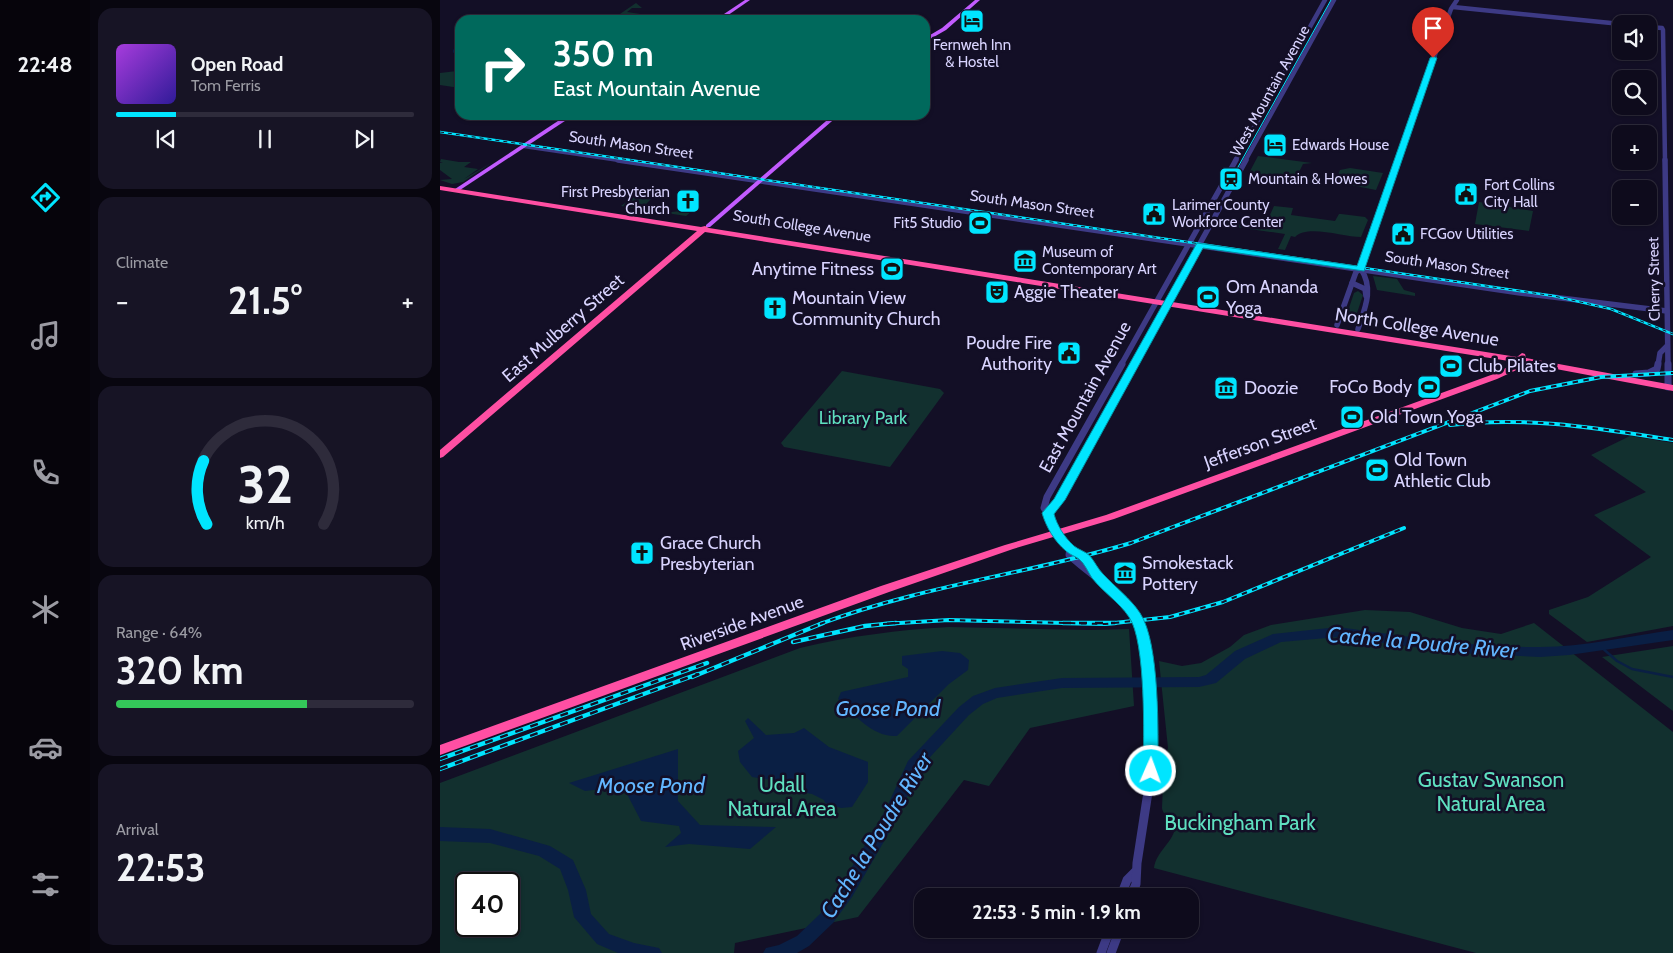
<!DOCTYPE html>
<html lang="en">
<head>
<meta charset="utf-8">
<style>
	:root { --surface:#0e0b1c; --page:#171425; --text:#f1f3f6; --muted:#9b9ba3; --line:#2e2b3b; --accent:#00e5ff }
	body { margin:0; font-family:Cabin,sans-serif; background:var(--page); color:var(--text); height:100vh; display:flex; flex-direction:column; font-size:19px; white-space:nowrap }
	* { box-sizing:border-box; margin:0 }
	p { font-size:16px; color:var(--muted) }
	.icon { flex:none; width:28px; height:28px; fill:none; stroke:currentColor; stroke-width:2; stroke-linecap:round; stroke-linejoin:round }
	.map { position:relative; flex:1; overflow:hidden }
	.sheet { display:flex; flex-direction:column; gap:8px; padding:8px; background:#08060f; width:350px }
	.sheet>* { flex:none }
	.hud { position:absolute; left:15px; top:15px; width:475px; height:105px; border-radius:15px; box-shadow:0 1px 4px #0004,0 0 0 1px var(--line); background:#00695c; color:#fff; overflow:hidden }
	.fabs { position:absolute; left:1172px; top:15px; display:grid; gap:10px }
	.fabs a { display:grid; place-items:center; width:45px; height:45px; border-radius:10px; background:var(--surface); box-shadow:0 1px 4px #0004,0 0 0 1px var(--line); font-size:25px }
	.speed { position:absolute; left:15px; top:872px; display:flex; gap:10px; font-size:25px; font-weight:700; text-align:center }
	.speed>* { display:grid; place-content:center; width:65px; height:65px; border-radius:50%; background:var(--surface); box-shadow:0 1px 4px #0004,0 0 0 1px var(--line); line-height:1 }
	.speed .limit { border:2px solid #111; border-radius:8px; background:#fff; color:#111 }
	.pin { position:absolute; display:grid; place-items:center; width:42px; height:42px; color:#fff; margin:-51px -21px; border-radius:50% 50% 50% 0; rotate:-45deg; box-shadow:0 0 5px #0007 }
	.pin .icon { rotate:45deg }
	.me { position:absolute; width:55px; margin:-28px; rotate:2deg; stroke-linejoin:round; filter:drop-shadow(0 0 4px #0008) }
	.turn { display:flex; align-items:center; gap:18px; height:105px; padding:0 15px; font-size:22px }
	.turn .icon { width:65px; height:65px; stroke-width:2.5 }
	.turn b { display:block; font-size:35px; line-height:42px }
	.big { font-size:38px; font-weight:800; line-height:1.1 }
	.sheet .widget { flex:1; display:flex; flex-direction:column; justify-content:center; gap:8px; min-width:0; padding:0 18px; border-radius:15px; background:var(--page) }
	.sheet .dial { align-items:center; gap:0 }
	.dial svg { height:130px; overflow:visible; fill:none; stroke:var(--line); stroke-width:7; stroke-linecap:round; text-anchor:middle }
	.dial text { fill:var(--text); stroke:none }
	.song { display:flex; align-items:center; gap:15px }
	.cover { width:60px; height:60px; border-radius:8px; background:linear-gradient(135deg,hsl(280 70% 55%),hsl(250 70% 35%)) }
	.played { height:5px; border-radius:2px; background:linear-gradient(90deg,var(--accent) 20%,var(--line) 20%) }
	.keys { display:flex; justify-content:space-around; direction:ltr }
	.heat { display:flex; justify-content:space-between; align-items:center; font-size:28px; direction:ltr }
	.charge { height:8px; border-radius:4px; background:linear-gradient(90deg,#34c759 64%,var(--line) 0) }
	.trip { position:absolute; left:474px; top:888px; width:285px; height:50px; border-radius:15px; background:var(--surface); box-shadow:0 1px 4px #0004,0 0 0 1px var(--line); font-weight:800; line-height:50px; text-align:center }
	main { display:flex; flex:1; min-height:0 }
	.dock { display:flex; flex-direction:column; width:90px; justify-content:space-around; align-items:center; background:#06040b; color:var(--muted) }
	.dock .icon { width:35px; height:35px }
	.dock .on { color:var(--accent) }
	.dock b { font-size:22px; color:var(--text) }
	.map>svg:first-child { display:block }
	.green { fill:#12302f; fill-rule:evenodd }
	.water { fill:#0a1f44 }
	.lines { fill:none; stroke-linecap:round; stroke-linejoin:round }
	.stream { stroke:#0a1f44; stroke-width:2.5 }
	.canal { stroke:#0a1f44; stroke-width:4.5 }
	.river { fill:#0a1f44; fill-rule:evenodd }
	.minor-far3 { stroke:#3d3a85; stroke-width:4.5 }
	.minor-far2 { stroke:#3d3a85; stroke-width:5.5 }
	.minor-far1 { stroke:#3d3a85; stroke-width:7 }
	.minor { stroke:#3d3a85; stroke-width:9 }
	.major { fill:#c25bff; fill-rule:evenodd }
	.highway { fill:#ff4fa3; fill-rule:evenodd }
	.tram { stroke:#00e5ff; stroke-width:1 }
	.rail-far2-casing { stroke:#00e5ff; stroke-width:2.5 }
	.rail-far1-casing { stroke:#00e5ff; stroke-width:4 }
	.rail-casing { stroke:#00e5ff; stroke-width:4.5 }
	.rail-far2 { stroke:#130f26; stroke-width:1; stroke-dasharray:4; stroke-linecap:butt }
	.rail-far1 { stroke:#130f26; stroke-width:2; stroke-dasharray:5.5; stroke-linecap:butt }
	.rail { stroke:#130f26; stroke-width:2.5; stroke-dasharray:8; stroke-linecap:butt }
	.route { fill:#00e5ff; stroke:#0095a6 }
	.labels { text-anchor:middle; stroke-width:5; stroke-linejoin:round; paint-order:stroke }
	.far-poi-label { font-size:15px; fill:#d9d4ff; stroke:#130f26; text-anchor:start }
	.far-street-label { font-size:15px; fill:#d9d4ff; stroke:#130f26 }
	.poi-label { font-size:18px; fill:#d9d4ff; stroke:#130f26; text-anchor:start }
	.street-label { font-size:18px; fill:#d9d4ff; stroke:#130f26 }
	.park-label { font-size:18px; fill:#5fe0c0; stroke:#130f26 }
	.near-park-label { font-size:21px; fill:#5fe0c0; stroke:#130f26 }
	.near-water-label { font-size:22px; font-style:italic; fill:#62b6ff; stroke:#130f26 }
</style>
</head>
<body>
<main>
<nav class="dock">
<b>22:48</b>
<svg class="icon on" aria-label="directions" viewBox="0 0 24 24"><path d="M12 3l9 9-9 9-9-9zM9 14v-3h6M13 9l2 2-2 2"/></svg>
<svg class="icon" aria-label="music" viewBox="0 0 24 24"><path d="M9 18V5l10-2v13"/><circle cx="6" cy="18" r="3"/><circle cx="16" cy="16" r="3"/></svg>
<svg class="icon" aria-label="phone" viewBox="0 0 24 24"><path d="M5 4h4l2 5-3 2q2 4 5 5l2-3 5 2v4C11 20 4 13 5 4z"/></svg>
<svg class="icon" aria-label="climate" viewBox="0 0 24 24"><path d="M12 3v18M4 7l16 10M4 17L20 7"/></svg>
<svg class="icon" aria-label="car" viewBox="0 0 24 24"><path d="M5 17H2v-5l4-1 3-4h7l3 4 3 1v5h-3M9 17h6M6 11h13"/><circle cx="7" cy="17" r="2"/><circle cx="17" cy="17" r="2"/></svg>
<svg class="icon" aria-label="filters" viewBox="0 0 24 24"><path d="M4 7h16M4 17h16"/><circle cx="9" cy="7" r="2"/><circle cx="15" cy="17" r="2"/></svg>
</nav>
<section class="sheet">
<div class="widget">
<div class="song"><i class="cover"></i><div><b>Open Road</b><p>Tom Ferris</p></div></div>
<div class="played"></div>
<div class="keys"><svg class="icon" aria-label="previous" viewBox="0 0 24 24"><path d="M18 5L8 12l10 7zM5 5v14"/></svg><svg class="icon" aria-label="pause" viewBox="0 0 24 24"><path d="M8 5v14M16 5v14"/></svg><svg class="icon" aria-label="next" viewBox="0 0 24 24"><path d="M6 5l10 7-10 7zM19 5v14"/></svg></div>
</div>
<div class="widget"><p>Climate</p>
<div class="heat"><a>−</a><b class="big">21.5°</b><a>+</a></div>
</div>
<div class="widget dial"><svg viewBox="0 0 100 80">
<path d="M14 69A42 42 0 1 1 86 69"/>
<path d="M14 69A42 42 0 0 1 12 30" stroke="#00e5ff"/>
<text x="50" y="56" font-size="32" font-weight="700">32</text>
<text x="50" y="72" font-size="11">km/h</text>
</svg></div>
<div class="widget"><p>Range · 64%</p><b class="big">320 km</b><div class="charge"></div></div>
<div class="widget"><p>Arrival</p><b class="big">22:53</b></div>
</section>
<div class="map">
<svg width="1233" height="953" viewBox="0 0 1233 953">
	<rect width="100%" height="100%" fill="#130f26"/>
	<g class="green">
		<path d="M196,3L202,8H192L187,12L220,17C212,21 186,20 175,20L180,14Z"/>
		<path d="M17,71L20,76V88L0,85V73Z"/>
		<path d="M818,156L872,163L863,164L857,176L864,177L863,179L844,177L842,180L808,175Z"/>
		<path d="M1,159L19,162H31L24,167L38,169L24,179L51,163L23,182L12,184L0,180L12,179L0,170V163H3L0,162Z"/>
		<path d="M910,168L943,173L936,190L895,182L900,170Z"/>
		<path d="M203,189L214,190L213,193L205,192L200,196L212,198L203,207L231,212L253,210L246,216L181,206Z"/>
		<path d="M1039,202L1093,211L1089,231L1035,224Z"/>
		<path d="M834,206L853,208L851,215L895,221L899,214H901L925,217L928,220L921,237C904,237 867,224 855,237L851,236L845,250L838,249L845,234L782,225L785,220L825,226Z"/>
		<path d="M933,276L957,279L964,290L975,293V296L937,290Z"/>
		<path d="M918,291L923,295L914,322L905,320L914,293Z"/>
		<path d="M402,371L500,389L504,393L450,467L344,447L341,443Z"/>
		<path d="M1190,436L1233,443V626L1147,642L1109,614V610L1148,597L1211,557L1154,515L1206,492L1151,455Z"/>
		<path d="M925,610L970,612L1022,628L1061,634L1094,623L1233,732V953H1036L714,868C716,851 735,841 735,826C734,816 723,817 722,808L724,759L728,748L719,661L742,666L761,663L790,647L804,635L831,625Z"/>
		<path d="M509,627L650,630L689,629L694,706L590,728L549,786L524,780L418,917L295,943L294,953H0V783L360,648C410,636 458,630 509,627ZM26,884H69V926H26Z"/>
		<path d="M1233,646V711L1162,657Z"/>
	</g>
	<g class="water">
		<path d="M502,651L520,653L529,660L528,670L509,684L457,736C434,738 413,714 398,699L401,692L468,677V669L462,665V656Z"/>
		<path d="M308,718L326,735L354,733L364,728L389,747L428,762V782L412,807L401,808L385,803L384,800L372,794L350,790L331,780L312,777L300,762L298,751L314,738L305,721Z"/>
		<path d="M238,749V801L260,825L336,827L310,849L249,844L225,847L241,833L239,826L201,821L187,794L173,788L145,791L129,783Z"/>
	</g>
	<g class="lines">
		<path class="stream" d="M1160,646L1177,661L1192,669L1233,677"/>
		<path class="canal" d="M15,51L20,50"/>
		<g class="river">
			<path d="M898,627C965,636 1032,648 1100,647C1144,647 1189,636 1233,630V640L1129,655L1100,657L1017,653L898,637L841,642L805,659L776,683L759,687L622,688L557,698L543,704L529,715L480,768L458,817L412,897L393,923L369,946L357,953H323L326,948L339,945L357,936L381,913L400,887L445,811L468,761L519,707L533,696L555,688L622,678L759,677L766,675L795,651L833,634Z"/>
			<path d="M0,827L50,829L110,846L133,860L146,890L151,914L169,934L194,943L219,948L222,953H178L157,944L134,917L128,890L120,869L99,856L50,843L0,841Z"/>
		</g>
		<g class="minor-far3">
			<path d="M1013,7L1181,24"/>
			<path d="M1209,27L1222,28L1223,30L1225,161"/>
			<path d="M84,146L186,161"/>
			<path d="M795,161L885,0"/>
			<path d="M805,161L894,0"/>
			<path d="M958,161L1011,9L1017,0"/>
		</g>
		<g class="minor-far2">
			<path d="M178,160L1080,293L1227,311"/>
			<path d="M1225,160L1228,365"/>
			<path d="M912,283L925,289L926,296"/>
			<path d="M897,325L916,272L921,269L958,160"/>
			<path d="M918,329C925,308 934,289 921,269"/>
			<path d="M681,365L796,160"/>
			<path d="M693,365L806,160"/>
			<path d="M1218,365L1220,353L1227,346"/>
		</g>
		<g class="minor-far1">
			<path d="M1228,364V387"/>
			<path d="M1196,374L1209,373L1217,369L1218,364"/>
			<path d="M608,513L619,500L694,364"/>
			<path d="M630,548L629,555C654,579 683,591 699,624"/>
			<path d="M657,576L644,558L630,548L623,540L611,524L608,513L604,508L607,497L682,364"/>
		</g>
		<g class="minor">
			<path d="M681,896L687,880L695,872"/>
			<path d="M691,896L696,884L697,863L708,792L710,748L706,648L699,623"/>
			<path d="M661,953L670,929"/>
			<path d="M671,953L680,929"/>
		</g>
		<g class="major">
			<path d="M305,0H310L281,20H275Z"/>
			<path d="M535,0H540L506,30L485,42V38L502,28Z"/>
			<path d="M127,115H134L17,192L12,191Z"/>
			<path d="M393,115H399L270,227H266V225Z"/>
		</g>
		<path class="highway" d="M0,186L261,227L265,226L269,228L1077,357L1082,353L1085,354L1086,358L1233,385V391L1084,363L1081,368L1057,379L674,519L573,549L449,592L0,755V745L441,586L565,545L666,515L1051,375L1074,364L1075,362L265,232L3,457L0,458V450L257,231L0,190Z"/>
		<path class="tram" d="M788,185L891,0"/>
		<g class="rail-far2-casing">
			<path id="rail-far2" d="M0,132L1114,296L1171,309L1233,334"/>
		</g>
		<g class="rail-far1-casing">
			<g id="rail-far1">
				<path d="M1010,425C1089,416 1156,428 1233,440"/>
				<path d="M380,624C481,586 588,574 691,543L1090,391L1161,377L1233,373"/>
				<path d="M443,624L509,620L665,624L730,617L783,602L964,528"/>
			</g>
		</g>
		<g class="rail-casing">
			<g id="rail">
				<path d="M623,623H675"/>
				<path d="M353,642L425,626L456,623"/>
				<path d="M252,677L383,623"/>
				<path d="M0,759L267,663"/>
				<path d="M0,769L258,674"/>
			</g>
		</g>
		<use href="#rail-far2" class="rail-far2"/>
		<use href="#rail-far1" class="rail-far1"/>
		<use href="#rail" class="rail"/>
	</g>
	<path class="route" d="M993,56L997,58L924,271L763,248L625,500L614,514C617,525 624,537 634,546C639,550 645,551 650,556C655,562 658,569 663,574C675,587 690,598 700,613C720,643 718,733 718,771L716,775L711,776L705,775L703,771C704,738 706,641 689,617C679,602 663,592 652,578C648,572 645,564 639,559C635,556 630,555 626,551C615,542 606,527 602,513L614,499L757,243L917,266L990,58Z"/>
	<defs>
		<g id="hotel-square" transform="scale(1.25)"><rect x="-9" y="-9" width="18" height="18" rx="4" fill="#00e5ff" stroke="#130f26"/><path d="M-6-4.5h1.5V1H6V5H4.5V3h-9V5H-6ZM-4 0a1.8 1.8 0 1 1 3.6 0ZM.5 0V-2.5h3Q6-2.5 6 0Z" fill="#111"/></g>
		<g id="station-square" transform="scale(1.25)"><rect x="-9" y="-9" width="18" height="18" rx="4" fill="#00e5ff" stroke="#130f26"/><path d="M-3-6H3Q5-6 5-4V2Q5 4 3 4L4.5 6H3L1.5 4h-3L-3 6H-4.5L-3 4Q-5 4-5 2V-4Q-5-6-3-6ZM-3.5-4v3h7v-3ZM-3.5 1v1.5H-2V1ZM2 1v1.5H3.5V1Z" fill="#111"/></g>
		<g id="civic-square" transform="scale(1.25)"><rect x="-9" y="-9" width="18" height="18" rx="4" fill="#00e5ff" stroke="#130f26"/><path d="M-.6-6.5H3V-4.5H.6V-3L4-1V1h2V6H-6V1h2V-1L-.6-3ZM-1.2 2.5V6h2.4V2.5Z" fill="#111"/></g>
		<g id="church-square" transform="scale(1.25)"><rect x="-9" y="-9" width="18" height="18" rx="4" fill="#00e5ff" stroke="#130f26"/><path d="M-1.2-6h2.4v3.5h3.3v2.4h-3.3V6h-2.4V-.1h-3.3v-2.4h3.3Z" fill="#111"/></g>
		<g id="stadium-square" transform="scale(1.25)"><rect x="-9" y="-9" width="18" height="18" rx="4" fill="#00e5ff" stroke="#130f26"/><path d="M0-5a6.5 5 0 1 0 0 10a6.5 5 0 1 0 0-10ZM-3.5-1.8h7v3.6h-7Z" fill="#111"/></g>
		<g id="museum-square" transform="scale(1.25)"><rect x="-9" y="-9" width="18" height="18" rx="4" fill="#00e5ff" stroke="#130f26"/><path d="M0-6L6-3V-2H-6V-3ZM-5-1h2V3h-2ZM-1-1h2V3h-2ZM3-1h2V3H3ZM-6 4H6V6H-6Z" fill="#111"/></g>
		<g id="theatre-square" transform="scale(1.25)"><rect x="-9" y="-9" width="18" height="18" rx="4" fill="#00e5ff" stroke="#130f26"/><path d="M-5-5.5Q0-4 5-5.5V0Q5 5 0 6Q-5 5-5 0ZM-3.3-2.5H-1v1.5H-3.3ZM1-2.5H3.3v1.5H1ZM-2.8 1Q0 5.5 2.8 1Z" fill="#111"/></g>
	</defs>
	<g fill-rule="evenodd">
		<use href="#hotel-square" x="532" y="21"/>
		<use href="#hotel-square" x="835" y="145"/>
		<use href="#station-square" x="791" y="179"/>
		<use href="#civic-square" x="1026" y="194"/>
		<use href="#church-square" x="248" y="201"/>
		<use href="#civic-square" x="714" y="214"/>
		<use href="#stadium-square" x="540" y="223"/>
		<use href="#civic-square" x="963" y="234"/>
		<use href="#museum-square" x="585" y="261"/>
		<use href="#stadium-square" x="452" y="269"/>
		<use href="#theatre-square" x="557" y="292"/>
		<use href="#stadium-square" x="768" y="297"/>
		<use href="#church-square" x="335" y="308"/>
		<use href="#civic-square" x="629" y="353"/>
		<use href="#stadium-square" x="1011" y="366"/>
		<use href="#stadium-square" x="989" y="387"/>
		<use href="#museum-square" x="786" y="388"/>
		<use href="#stadium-square" x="912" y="417"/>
		<use href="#stadium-square" x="937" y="470"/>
		<use href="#church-square" x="202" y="553"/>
		<use href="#museum-square" x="685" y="573"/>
	</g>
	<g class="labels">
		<g class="far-poi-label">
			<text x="532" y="50" text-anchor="middle">Fernweh Inn<tspan x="532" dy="17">&amp; Hostel</tspan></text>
			<text x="852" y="150">Edwards House</text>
			<text x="808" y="184">Mountain &amp; Howes</text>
			<text x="1044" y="190">Fort Collins<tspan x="1044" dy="17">City Hall</tspan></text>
			<text x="230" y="197" text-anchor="end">First Presbyterian<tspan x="230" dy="17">Church</tspan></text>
			<text x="732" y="210">Larimer County<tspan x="732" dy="17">Workforce Center</tspan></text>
			<text x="522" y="228" text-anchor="end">Fit5 Studio</text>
			<text x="980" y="239">FCGov Utilities</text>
			<text x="602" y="257">Museum of<tspan x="602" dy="17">Contemporary Art</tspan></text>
		</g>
		<g class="far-street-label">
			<text transform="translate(830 91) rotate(-61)" y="5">West Mountain Avenue</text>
			<text transform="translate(191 145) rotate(8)" y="5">South Mason Street</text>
			<text transform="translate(592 204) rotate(8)" y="5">South Mason Street</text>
			<text transform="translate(362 226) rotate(9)" y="5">South College Avenue</text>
			<text transform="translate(1007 265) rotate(8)" y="5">South Mason Street</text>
			<text transform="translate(1214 279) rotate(-91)" y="5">Cherry Street</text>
		</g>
		<g class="poi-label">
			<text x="434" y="275" text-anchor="end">Anytime Fitness</text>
			<text x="786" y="293">Om Ananda<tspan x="786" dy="21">Yoga</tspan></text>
			<text x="574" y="298">Aggie Theater</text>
			<text x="352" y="304">Mountain View<tspan x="352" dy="21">Community Church</tspan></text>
			<text x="612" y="349" text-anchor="end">Poudre Fire<tspan x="612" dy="21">Authority</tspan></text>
			<text x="1028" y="372">Club Pilates</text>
			<text x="972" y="393" text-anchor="end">FoCo Body</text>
			<text x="804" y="394">Doozie</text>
			<text x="930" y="423">Old Town Yoga</text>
			<text x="954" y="466">Old Town<tspan x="954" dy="21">Athletic Club</tspan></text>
			<text x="220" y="549">Grace Church<tspan x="220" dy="21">Presbyterian</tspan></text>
			<text x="702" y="569">Smokestack<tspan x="702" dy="21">Pottery</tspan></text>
		</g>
		<g class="street-label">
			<text transform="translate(977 327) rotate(9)" y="6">North College Avenue</text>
			<text transform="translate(123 328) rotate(-41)" y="6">East Mulberry Street</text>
			<text transform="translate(645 397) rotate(-61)" y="6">East Mountain Avenue</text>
			<text transform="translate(820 443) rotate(-20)" y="6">Jefferson Street</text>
			<text transform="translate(302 623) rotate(-20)" y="6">Riverside Avenue</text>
		</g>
		<g class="park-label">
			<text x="423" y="424">Library Park</text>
		</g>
		<g class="near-park-label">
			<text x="1051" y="787">Gustav Swanson<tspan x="1051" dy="24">Natural Area</tspan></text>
			<text x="342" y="792">Udall<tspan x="342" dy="24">Natural Area</tspan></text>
			<text x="800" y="830">Buckingham Park</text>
		</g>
		<g class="near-water-label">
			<text transform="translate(982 642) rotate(5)" y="8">Cache la Poudre River</text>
			<text x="448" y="716">Goose Pond</text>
			<text x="211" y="793">Moose Pond</text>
			<text transform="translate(436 835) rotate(-58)" y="8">Cache la Poudre River</text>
		</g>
	</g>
</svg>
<div class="fabs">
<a><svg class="icon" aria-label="sound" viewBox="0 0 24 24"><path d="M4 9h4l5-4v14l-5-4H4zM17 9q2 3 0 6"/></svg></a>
<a><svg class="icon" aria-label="search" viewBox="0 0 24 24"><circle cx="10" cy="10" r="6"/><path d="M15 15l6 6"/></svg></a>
<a>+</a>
<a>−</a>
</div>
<div class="speed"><div class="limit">40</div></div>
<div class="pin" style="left:993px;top:58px;background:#d93025"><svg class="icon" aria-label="arrive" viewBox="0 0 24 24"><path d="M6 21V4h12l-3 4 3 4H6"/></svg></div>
<svg class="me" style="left:711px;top:771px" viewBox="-20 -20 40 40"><circle r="17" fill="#00e5ff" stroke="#fff" stroke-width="3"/><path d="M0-11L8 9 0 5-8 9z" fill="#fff"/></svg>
<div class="trip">22:53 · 5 min · 1.9 km</div>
<div class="hud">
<div class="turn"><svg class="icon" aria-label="right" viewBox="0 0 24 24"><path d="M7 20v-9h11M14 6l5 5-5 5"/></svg><div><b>350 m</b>East Mountain Avenue</div></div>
</div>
</div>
</main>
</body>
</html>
